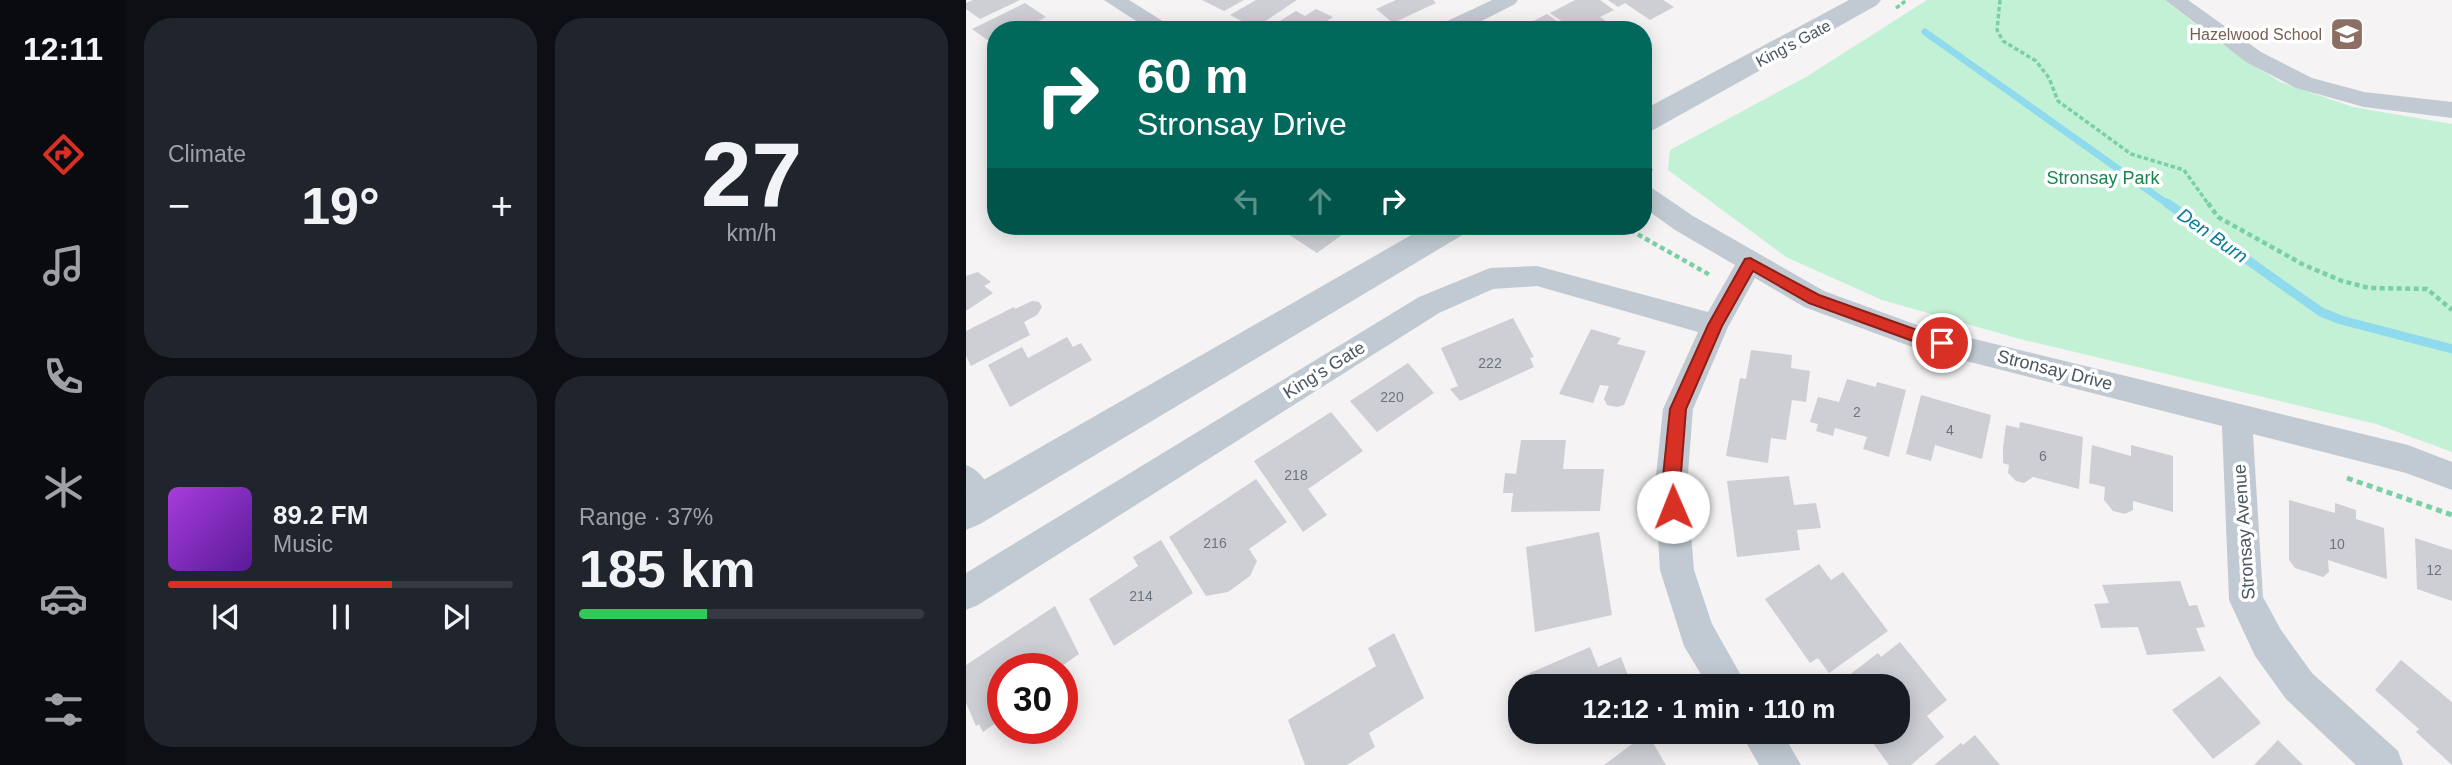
<!DOCTYPE html>
<html lang="en">
<head>
<meta charset="utf-8">
<style>
	:root { --surface:#171b24; --page:#20242c; --text:#f1f3f6; --muted:#9ea1a6; --line:#363941; --accent:#d93025 }
	body { margin:0; font-family:Helvetica,sans-serif; background:var(--page); color:var(--text); height:100vh; display:flex; flex-direction:column; font-size:26px; white-space:nowrap }
	* { box-sizing:border-box; margin:0 }
	p { font-size:23px; color:var(--muted) }
	.icon { flex:none; width:38px; height:38px; fill:none; stroke:currentColor; stroke-width:2; stroke-linecap:round; stroke-linejoin:round }
	.map { position:relative; flex:1; overflow:hidden }
	.details { display:flex; flex-direction:column; gap:18px; padding:18px; background:#0d0f14; width:840px }
	.details>* { flex:none }
	.hud { position:absolute; left:21px; top:21px; width:665px; height:214px; border-radius:28px; box-shadow:0 4px 18px #0003; background:#00695c; color:#fff; overflow:hidden }
	.speed { position:absolute; left:21px; top:653px; display:flex; gap:14px; font-size:35px; font-weight:700; text-align:center }
	.speed>* { display:grid; place-content:center; width:91px; height:91px; border-radius:50%; background:var(--surface); box-shadow:0 4px 18px #0003; line-height:1 }
	.speed .limit { border:10px solid #d22; background:#fff; color:#111 }
	.pin { position:absolute; display:grid; place-items:center; width:60px; height:60px; color:#fff; margin:-30px; border:4px solid #fff; border-radius:50%; box-shadow:0 2px 7px #0007 }
	.me { position:absolute; width:77px; margin:-38px; rotate:359deg; stroke-linejoin:round; filter:drop-shadow(0 0 5px #0008) }
	.turn { display:flex; align-items:center; gap:24px; height:147px; padding:0 35px; font-size:32px }
	.turn .icon { width:91px; height:91px; stroke-width:2.5 }
	.turn b { display:block; font-size:49px; line-height:60px }
	.lanes { display:flex; align-items:center; height:66px; padding:0 35px; background:#0003; justify-content:center; gap:35px; direction:ltr }
	.lanes .off { opacity:.35 }
	.big { font-size:52px; font-weight:700; line-height:1.1 }
	.details .card { flex:1; display:flex; flex-direction:column; justify-content:center; gap:10px; min-width:0; padding:0 24px; border-radius:28px; background:var(--page) }
	.details .dial { align-items:center; gap:0 }
	.dial b { font-size:91px; line-height:1 }
	.song { display:flex; align-items:center; gap:21px }
	.cover { width:84px; height:84px; border-radius:10px; background:linear-gradient(135deg,hsl(280 70% 55%),hsl(270 70% 35%)) }
	.played { height:7px; border-radius:4px; background:linear-gradient(90deg,var(--accent) 65%,var(--line) 65%) }
	.keys { display:flex; justify-content:space-around; direction:ltr }
	.heat { display:flex; justify-content:space-between; align-items:center; font-size:38px; direction:ltr }
	.charge { height:10px; border-radius:5px; background:linear-gradient(90deg,#34c759 37%,var(--line) 0) }
	.details .tiles { flex:1; display:grid; gap:18px; grid-template-columns:repeat(2,1fr) }
	.trip { position:absolute; left:542px; top:674px; width:402px; height:70px; border-radius:28px; background:var(--surface); box-shadow:0 4px 18px #0003; font-weight:700; line-height:70px; text-align:center }
	main { display:flex; flex:1; min-height:0 }
	.menu { display:flex; flex-direction:column; width:126px; justify-content:space-around; align-items:center; background:#090b0e; color:var(--muted) }
	.menu .icon { width:49px; height:49px }
	.menu .selected { color:var(--accent) }
	.menu b { font-size:32px; color:var(--text) }
	.map>svg:first-child { display:block }
	.green { fill:#c3f1d5 }
	.lines { fill:none; stroke-linecap:round; stroke-linejoin:round }
	.stream-far1 { stroke:#90daee; stroke-width:7 }
	.stream { stroke:#90daee; stroke-width:9 }
	.building { fill:#cdcfd5 }
	.path-far2 { stroke:#7ad0a6; stroke-width:3.5; stroke-dasharray:4.5 2.5; stroke-linecap:butt }
	.path-far1 { stroke:#7ad0a6; stroke-width:4.5; stroke-dasharray:5 3.5; stroke-linecap:butt }
	.path { stroke:#7ad0a6; stroke-width:5; stroke-dasharray:6 4.5; stroke-linecap:butt }
	.minor { fill:#c1cad2; fill-rule:evenodd }
	.tertiary { fill:#c1cad2; fill-rule:evenodd }
	.route { fill:#d93025; stroke:#8d1f18; stroke-width:2 }
	.labels { text-anchor:middle; stroke-width:7; stroke-linejoin:round; paint-order:stroke }
	.number-label { font-size:14px; fill:#6b747e }
	.far-education-label { font-size:16px; fill:#785e54; stroke:#fff; text-anchor:end }
	.far-street-label { font-size:16px; fill:#4a5661; stroke:#fff }
	.park-label { font-size:18px; fill:#17864f; stroke:#fff }
	.street-label { font-size:18px; fill:#4a5661; stroke:#fff }
	.water-label { font-size:19px; font-style:italic; fill:#0c7c9b; stroke:#fff }
</style>
</head>
<body>
<main>
<nav class="menu">
<b>12:11</b>
<svg class="icon selected" aria-label="directions" viewBox="0 0 24 24"><path d="M12 3l9 9-9 9-9-9zM9 14v-3h6M13 9l2 2-2 2"/></svg>
<svg class="icon" aria-label="music" viewBox="0 0 24 24"><path d="M9 18V5l10-2v13"/><circle cx="6" cy="18" r="3"/><circle cx="16" cy="16" r="3"/></svg>
<svg class="icon" aria-label="phone" viewBox="0 0 24 24"><path d="M5 4h4l2 5-3 2q2 4 5 5l2-3 5 2v4C11 20 4 13 5 4z"/></svg>
<svg class="icon" aria-label="climate" viewBox="0 0 24 24"><path d="M12 3v18M4 7l16 10M4 17L20 7"/></svg>
<svg class="icon" aria-label="car" viewBox="0 0 24 24"><path d="M5 17H2v-5l4-1 3-4h7l3 4 3 1v5h-3M9 17h6M6 11h13"/><circle cx="7" cy="17" r="2"/><circle cx="17" cy="17" r="2"/></svg>
<svg class="icon" aria-label="filters" viewBox="0 0 24 24"><path d="M4 7h16M4 17h16"/><circle cx="9" cy="7" r="2"/><circle cx="15" cy="17" r="2"/></svg>
</nav>
<section class="details">
<div class="tiles">
<div class="card"><p>Climate</p>
<div class="heat"><a>−</a><b class="big">19°</b><a>+</a></div>
</div>
<div class="card dial"><b>27</b><p>km/h</p></div>
<div class="card">
<div class="song"><i class="cover"></i><div><b>89.2 FM</b><p>Music</p></div></div>
<div class="played"></div>
<div class="keys"><svg class="icon" aria-label="previous" viewBox="0 0 24 24"><path d="M18 5L8 12l10 7zM5 5v14"/></svg><svg class="icon" aria-label="pause" viewBox="0 0 24 24"><path d="M8 5v14M16 5v14"/></svg><svg class="icon" aria-label="next" viewBox="0 0 24 24"><path d="M6 5l10 7-10 7zM19 5v14"/></svg></div>
</div>
<div class="card"><p>Range · 37%</p><b class="big">185 km</b><div class="charge"></div></div>
</div>
</section>
<div class="map">
<svg width="1486" height="765" viewBox="0 0 1486 765">
	<rect width="100%" height="100%" fill="#f5f3f3"/>
	<path class="green" d="M961,0H1199L1249,40L1314,82L1387,107L1486,124V452L1410,424L1054,339L916,300L820,257L702,170L704,150L840,77Z"/>
	<g class="lines">
		<path class="stream-far1" d="M959,32L1203,205"/>
		<path class="stream" d="M1201,203L1355,312L1375,320L1486,349"/>
	</g>
	<g class="building">
		<path d="M7,0H54L14,19L0,9V3Z"/>
		<path d="M236,0H278L258,11Z"/>
		<path d="M290,0H331L289,28L264,15Z"/>
		<path d="M430,0H467L470,3L427,23L410,9Z"/>
		<path d="M609,0H634L648,10L634,17L644,24L637,27L640,29L608,30L584,13Z"/>
		<path d="M642,0H697L708,7L684,20L659,3L652,7Z"/>
		<path d="M59,3L80,17L55,30H30V42L27,44L6,29Z"/>
		<path d="M350,9L367,17L347,30H299L330,11L339,16Z"/>
		<path d="M581,14L604,30H550Z"/>
		<path d="M327,226H388L351,253L319,232Z"/>
		<path d="M12,272L25,282L18,286L27,293L0,311V276Z"/>
		<path d="M66,301L73,302L76,307L71,315L58,322L64,335L5,366L0,356V331L48,307L49,309Z"/>
		<path d="M547,318L568,357L564,358L568,367L494,401L484,389L492,386L475,348Z"/>
		<path d="M625,329L655,338L651,344L680,351L658,405L651,407L641,405L638,399L643,386L634,385L627,403L593,394Z"/>
		<path d="M101,337L107,347L115,343L126,360L44,407L22,365L56,347L62,358Z"/>
		<path d="M785,350L826,355L825,368L844,371L840,402L826,400L820,440L805,438L802,463L760,456L774,378L780,379Z"/>
		<path d="M442,363L468,393L411,432L384,401Z"/>
		<path d="M881,379L910,387L911,382L940,390L923,457L897,449L901,437L869,428L867,436L850,431L852,424L844,422L852,397L873,402Z"/>
		<path d="M955,395L1025,415L1016,459L969,445L965,461L940,454Z"/>
		<path d="M365,412L397,451L342,489L361,515L337,532L288,461Z"/>
		<path d="M1054,422L1117,437L1113,489L1067,477L1058,483L1050,481L1042,473L1043,465L1037,463V448L1040,425L1053,428Z"/>
		<path d="M555,440H600L597,469H638L634,511L545,512L547,493H537L539,473L550,474Z"/>
		<path d="M1126,445L1165,456V445L1207,456V512L1167,501V510L1159,514L1147,511L1138,500L1139,487L1123,483Z"/>
		<path d="M823,476L828,505L850,503L855,528L831,530L834,550L771,557L761,481Z"/>
		<path d="M290,479L321,522L283,549L291,561L284,576L262,592L240,596L203,537Z"/>
		<path d="M1323,500L1369,513V503L1390,510V519L1418,528L1421,579L1362,560L1363,572L1357,577L1329,568L1323,560Z"/>
		<path d="M633,532L646,615L569,632L560,547Z"/>
		<path d="M1449,538L1486,550V601L1451,589Z"/>
		<path d="M195,540L227,593L148,646L123,599L172,566L167,557Z"/>
		<path d="M853,564L865,580L877,572L922,631L863,673L852,658L844,663L799,599Z"/>
		<path d="M1214,581L1223,606L1231,605L1239,627L1230,628L1239,651L1181,655L1172,627L1135,628L1128,604L1143,603L1136,585Z"/>
		<path d="M89,606L113,654L93,668H37V718L17,732L13,724L10,726L0,703V665Z"/>
		<path d="M428,633L458,698L403,733L409,747L381,765H339L322,720L410,666L402,648Z"/>
		<path d="M934,642L981,700L961,716L978,737L945,765H923L899,732H933V686H869L912,653L915,657Z"/>
		<path d="M624,647L632,667L655,657L666,686H560L557,676Z"/>
		<path d="M1435,660L1486,702V765L1450,732L1453,729L1409,690Z"/>
		<path d="M1254,676L1295,723L1247,759L1206,710Z"/>
		<path d="M681,733L700,765H638Z"/>
		<path d="M1009,735L1034,765H968L995,743L997,745Z"/>
		<path d="M1312,740L1337,765H1288Z"/>
	</g>
	<g class="lines">
		<g class="path-far2">
			<path d="M1034,0L1031,30L1037,41L1070,61L1083,78L1092,101L1165,154L1218,170L1243,205"/>
			<path d="M930,8L941,0"/>
			<path d="M682,149L683,169L686,171"/>
		</g>
		<g class="path-far1">
			<path d="M1242,203L1252,217L1338,265L1376,281L1403,288L1461,289L1486,310"/>
			<path d="M657,226L744,275"/>
		</g>
		<path class="path" d="M1381,478L1486,515"/>
		<g class="minor">
			<path d="M138,0H163L211,30H184Z"/>
			<path d="M526,0H552L549,4L498,30H470L473,25Z"/>
			<path d="M1199,0H1222L1295,52L1346,78L1398,92L1486,102V118L1398,107L1330,88L1280,62Z"/>
			<path d="M677,185L686,188L727,216L858,291L951,325L1442,445L1486,462V490L1440,473L1287,434L1297,597L1315,630L1346,673L1432,751L1437,765H1390L1320,699L1289,656L1263,600L1256,426L949,348L838,307L789,278L762,327L727,409L721,486L728,570L746,624L781,686H742L718,646L694,570L689,486L697,409L732,332L571,286L527,289L473,313L12,605L0,610V573L453,297L524,268L571,266L742,312L769,265L709,230L677,207Z"/>
			<path d="M0,465C17,471 23,487 30,503L26,514L14,518L2,514L0,509Z"/>
			<path d="M774,732H816L835,765H793Z"/>
		</g>
		<g class="tertiary">
			<path d="M883,0H915L911,5L687,130L677,133V110Z"/>
			<path d="M461,226H503L498,234L14,524L0,530V490Z"/>
		</g>
	</g>
	<path class="route" d="M784,258L853,295L951,330L982,338L984,343L976,349L944,340L843,303L787,271L756,326L720,409L714,486L715,507L713,513L707,515L700,513L696,486L704,409L742,325L779,259Z"/>
	<defs>
		<g id="school-square" transform="scale(1.75)"><rect x="-9" y="-9" width="18" height="18" rx="4" fill="#8d6e63" stroke="#fff"/><path d="M0-5L7-2L0 1L-7-2ZM-4 1L0 2.5L4 1V4Q0 6-4 4Z" fill="#fff"/></g>
	</defs>
	<g fill-rule="evenodd">
		<use href="#school-square" x="1381" y="34"/>
	</g>
	<g class="labels">
		<g class="number-label">
			<text x="524" y="368">222</text>
			<text x="426" y="402">220</text>
			<text x="891" y="417">2</text>
			<text x="984" y="435">4</text>
			<text x="1077" y="461">6</text>
			<text x="330" y="480">218</text>
			<text x="249" y="548">216</text>
			<text x="1371" y="549">10</text>
			<text x="1468" y="575">12</text>
			<text x="175" y="601">214</text>
		</g>
		<g class="far-education-label">
			<text x="1356" y="40">Hazelwood School</text>
		</g>
		<g class="far-street-label">
			<text transform="translate(827 43) rotate(-28)" y="6">King's Gate</text>
		</g>
		<g class="park-label">
			<text x="1137" y="184">Stronsay Park</text>
		</g>
		<g class="street-label">
			<text transform="translate(358 370) rotate(-32)" y="6">King's Gate</text>
			<text transform="translate(1089 370) rotate(14)" y="6">Stronsay Drive</text>
			<text transform="translate(1278 532) rotate(-94)" y="6">Stronsay Avenue</text>
		</g>
		<g class="water-label">
			<text transform="translate(1247 235) rotate(35)" y="7">Den Burn</text>
		</g>
	</g>
</svg>
<div class="speed"><div class="limit">30</div></div>
<div class="pin" style="left:976px;top:343px;background:#d93025"><svg class="icon" aria-label="arrive" viewBox="0 0 24 24"><path d="M6 21V4h12l-3 4 3 4H6"/></svg></div>
<svg class="me" style="left:707px;top:507px" viewBox="-20 -20 40 40"><circle r="19" fill="#fff"/><path d="M0-13L10 11 0 6-10 11z" fill="#d93025"/></svg>
<div class="trip">12:12 · 1 min · 110 m</div>
<div class="hud">
<div class="turn"><svg class="icon" aria-label="right" viewBox="0 0 24 24"><path d="M7 20v-9h11M14 6l5 5-5 5"/></svg><div><b>60 m</b>Stronsay Drive</div></div>
<div class="lanes"><svg class="icon off" aria-label="left" viewBox="0 0 24 24"><path d="M17 20v-9H6M10 6l-5 5 5 5"/></svg><svg class="icon off" aria-label="ahead" viewBox="0 0 24 24"><path d="M12 20V5M6 11l6-6 6 6"/></svg><svg class="icon" aria-label="right" viewBox="0 0 24 24"><path d="M7 20v-9h11M14 6l5 5-5 5"/></svg></div>
</div>
</div>
</main>
</body>
</html>
